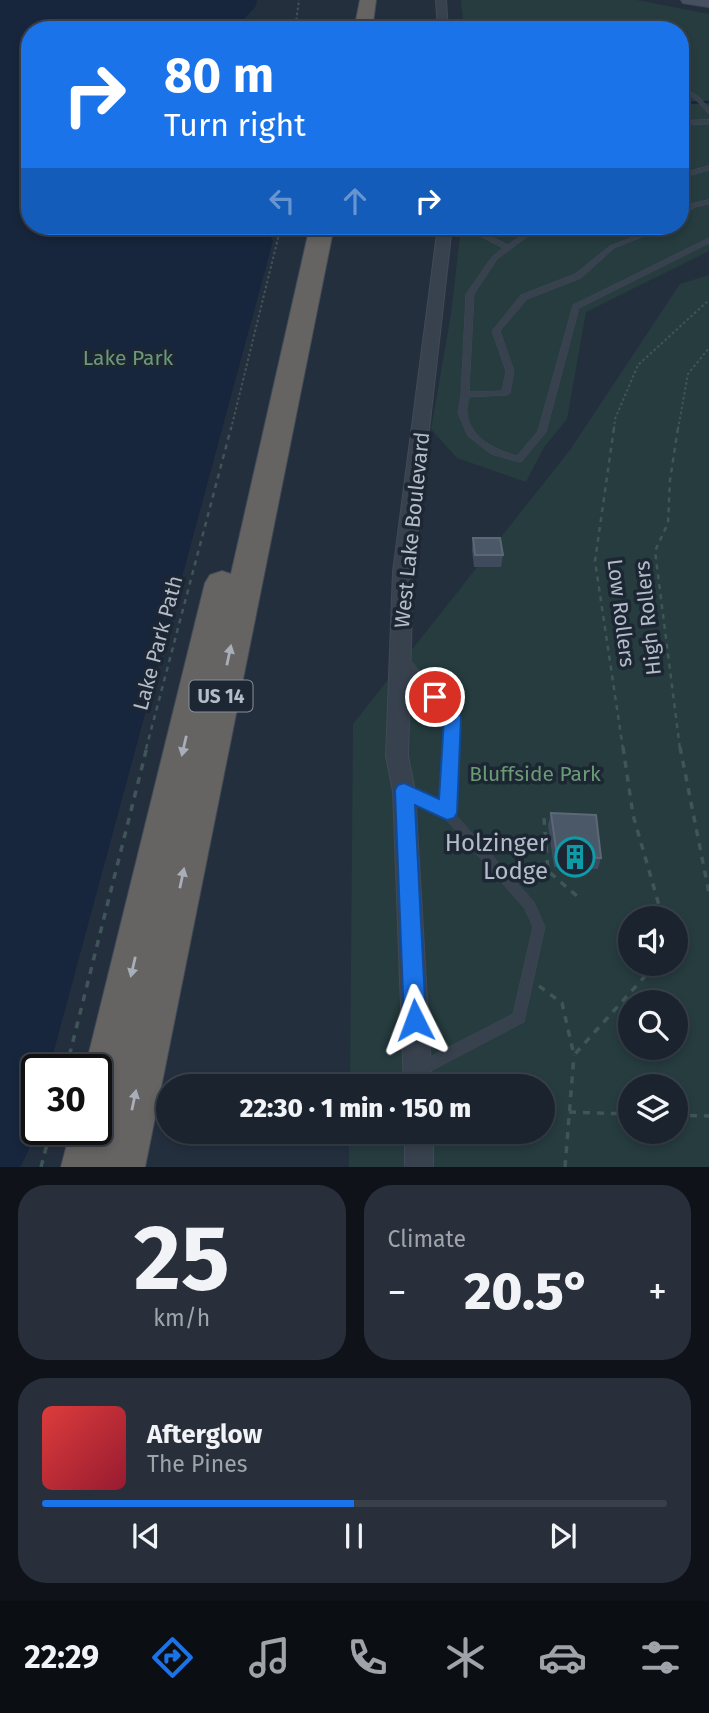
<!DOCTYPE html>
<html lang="en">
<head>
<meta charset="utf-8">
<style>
	:root { --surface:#1b232e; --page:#282f3a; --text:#f1f3f6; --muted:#a0a4aa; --line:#39404a; --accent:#1a73e8 }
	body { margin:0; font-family:"Fira Sans",sans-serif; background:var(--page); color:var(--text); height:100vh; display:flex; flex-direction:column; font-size:26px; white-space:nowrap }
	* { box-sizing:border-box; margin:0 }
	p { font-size:23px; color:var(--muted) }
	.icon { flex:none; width:38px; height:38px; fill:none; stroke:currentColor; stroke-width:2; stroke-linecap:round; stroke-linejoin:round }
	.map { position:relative; height:1167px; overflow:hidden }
	.drawer { display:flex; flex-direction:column; gap:18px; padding:18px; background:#0f1319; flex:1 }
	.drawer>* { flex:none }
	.hud { position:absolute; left:21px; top:21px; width:668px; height:214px; border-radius:28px; box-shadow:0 4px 10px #0003,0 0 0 2px var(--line); background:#1a73e8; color:#fff; overflow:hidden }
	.controls { position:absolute; left:618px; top:906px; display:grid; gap:14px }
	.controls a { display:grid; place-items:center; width:70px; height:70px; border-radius:50%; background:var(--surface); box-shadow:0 4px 10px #0003,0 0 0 2px var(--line); font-size:35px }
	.speed { position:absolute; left:21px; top:1054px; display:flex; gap:14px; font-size:35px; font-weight:700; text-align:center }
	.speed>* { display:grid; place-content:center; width:91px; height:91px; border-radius:50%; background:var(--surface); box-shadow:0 4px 10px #0003,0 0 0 2px var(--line); line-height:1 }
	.speed .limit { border:4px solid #111; border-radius:10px; background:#fff; color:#111 }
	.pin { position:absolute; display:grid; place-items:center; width:60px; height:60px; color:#fff; margin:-30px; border:4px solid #fff; border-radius:50%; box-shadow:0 2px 7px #0007 }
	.me { position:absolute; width:77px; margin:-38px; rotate:357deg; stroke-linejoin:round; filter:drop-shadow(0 0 5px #0008) }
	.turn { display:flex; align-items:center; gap:24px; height:147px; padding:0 28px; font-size:32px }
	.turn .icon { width:91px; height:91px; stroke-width:2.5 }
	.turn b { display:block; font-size:49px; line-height:60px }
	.lanes { display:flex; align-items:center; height:66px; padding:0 28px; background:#0003; justify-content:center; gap:35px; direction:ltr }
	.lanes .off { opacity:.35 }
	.big { font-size:52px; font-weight:800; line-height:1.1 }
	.drawer .widget { flex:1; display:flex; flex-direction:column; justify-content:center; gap:10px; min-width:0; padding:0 24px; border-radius:28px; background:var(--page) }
	.drawer .dial { align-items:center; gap:0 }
	.dial b { font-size:91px; line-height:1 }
	.song { display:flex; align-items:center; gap:21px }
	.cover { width:84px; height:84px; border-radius:10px; background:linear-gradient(135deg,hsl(0 70% 55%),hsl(350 70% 35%)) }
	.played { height:7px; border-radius:4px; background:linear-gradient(90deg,var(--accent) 50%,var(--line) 50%) }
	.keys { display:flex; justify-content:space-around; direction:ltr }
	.heat { display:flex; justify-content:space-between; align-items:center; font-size:38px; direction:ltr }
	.drawer .tiles { flex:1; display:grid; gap:18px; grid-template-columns:1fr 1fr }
	.widget:last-child { grid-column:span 2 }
	.trip { position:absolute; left:156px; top:1074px; width:399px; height:70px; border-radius:35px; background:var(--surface); box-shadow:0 4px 10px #0003,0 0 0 2px var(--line); font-weight:800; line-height:70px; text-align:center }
	.tab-bar { display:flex; height:112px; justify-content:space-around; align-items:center; background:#0b0e12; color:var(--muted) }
	.tab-bar .icon { width:49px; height:49px }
	.tab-bar .selected { color:var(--accent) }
	.tab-bar b { font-size:32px; color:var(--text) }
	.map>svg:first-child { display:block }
	.green { fill:#263c3f; fill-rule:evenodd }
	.water { fill:#17263c }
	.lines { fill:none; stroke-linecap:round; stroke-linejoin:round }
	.stream { stroke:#17263c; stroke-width:2.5 }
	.service-casing { stroke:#414a57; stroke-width:1 }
	.minor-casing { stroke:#414a57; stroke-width:2 }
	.secondary-casing { stroke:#414a57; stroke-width:2 }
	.trunk-casing { stroke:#434c59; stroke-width:2 }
	.path-far2 { stroke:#3f5557; stroke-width:2; stroke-dasharray:2.5 2.5; stroke-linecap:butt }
	.path-far1 { stroke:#3f5557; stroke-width:2.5; stroke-dasharray:5 5; stroke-linecap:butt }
	.path { stroke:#3f5557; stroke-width:3.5; stroke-dasharray:7 7; stroke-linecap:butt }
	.service { fill:#38414e; fill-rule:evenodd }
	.minor { fill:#38414e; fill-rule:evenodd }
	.secondary { fill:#465061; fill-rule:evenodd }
	.trunk { fill:#656462; fill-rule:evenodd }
	.wall { fill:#3f4b5c }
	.building { fill:#4b5868; stroke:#5c6777; stroke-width:2 }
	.oneway { fill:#a8afba }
	.route { fill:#1a73e8; stroke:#114b97; stroke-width:2 }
	.labels { text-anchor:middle; stroke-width:7; stroke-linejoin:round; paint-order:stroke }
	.shield { fill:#1d2633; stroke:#878f9c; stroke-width:2 }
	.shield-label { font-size:19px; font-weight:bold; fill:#b4bcc9 }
	.park-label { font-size:21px; fill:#6b9a76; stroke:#1d2633 }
	.street-label { font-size:21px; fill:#b4bcc9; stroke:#1d2633 }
	.near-poi-label { font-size:24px; fill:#b4bcc9; stroke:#1d2633; text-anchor:end }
</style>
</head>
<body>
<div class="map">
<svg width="709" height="1167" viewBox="0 0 709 1167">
	<rect width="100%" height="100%" fill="#242f3e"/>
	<g class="green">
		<path d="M461,0H637L709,14V251L586,312L567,419L544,447L526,482L457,458L431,429L451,314L461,226H681V30H464Z"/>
		<path d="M709,275V1167H349V1132H542V1087H350L353,724L570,450L680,284ZM630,919H676V964H630ZM630,1003H676V1048H630ZM630,1087H676V1132H630Z"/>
	</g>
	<path class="water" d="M0,0H257L256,6L234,30H30V226H264L273,241L49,1069H37C37,1104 39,1137 20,1167H0Z"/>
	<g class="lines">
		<path class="stream" d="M681,103L709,102"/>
		<g class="service-casing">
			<g id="service">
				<path d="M681,85L699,97L709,108V114L695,99L681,89Z"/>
				<path d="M709,120V124L681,125V121Z"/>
				<path d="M709,166V170L681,178V174Z"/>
				<path d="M709,200V204L695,207L681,217V212L691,204Z"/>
				<path d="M389,226H404C401,229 391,229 389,226Z"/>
				<path d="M479,226H485L484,233L508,245L523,234V226H529V231L539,226H547L528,236L497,259L474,294L469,392L502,391L506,371L492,331L521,295L575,274L610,246L661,226H669L614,248L581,278L527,299L500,331L514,371L510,393L506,395L469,397C468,402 466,409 467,414C471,439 496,450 517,456L538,431L573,305L709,238V243L579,308L546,432L522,461L519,462L491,454L468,436L458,413L461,395L466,294L492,257L503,248L478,235Z"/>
				<path d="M403,655L407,656L458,717L453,812L534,902L545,927L524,1022L421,1076L416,1074L414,1069L416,1064L513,1014L533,927L525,909L443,816L402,794L400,791L402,788L406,786L442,805L448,718L399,662L398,659L399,656Z"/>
			</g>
		</g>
		<g class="minor-casing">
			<g id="minor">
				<path d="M436,0H446L448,30H438Z"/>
				<path d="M438,226H452L413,572L408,756L415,791L432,1087H404L393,791L386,756L393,572Z"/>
				<rect x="405" y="1132" width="28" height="35"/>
			</g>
		</g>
		<g class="secondary-casing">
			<path id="secondary" d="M681,0H709V7L683,3Z"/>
		</g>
		<g class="trunk-casing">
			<g id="trunk">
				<path d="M360,0H376L372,30H354Z"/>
				<path d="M310,226H334L145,1167H61L71,1129H96V1069H85L205,583L210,575L222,571L231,574Z"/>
			</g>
		</g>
		<g class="path-far2">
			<path d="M295,30L299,0"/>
			<path d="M231,429L281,226"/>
			<path d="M614,429L615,419L638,365L709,300"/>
			<path d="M678,429L688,374L709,348"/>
		</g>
		<g class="path-far1">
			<path d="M614,428L595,561L623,749"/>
			<path d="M678,428L670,480L668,523L655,551L680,749"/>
			<path d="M146,749L231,428"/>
		</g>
		<g class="path">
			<path d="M623,747L633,815L663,919"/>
			<path d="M680,747L709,893"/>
			<path d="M544,818L548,871L577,896"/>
			<path d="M539,986L562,1003L574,1055L656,964"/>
			<path d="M66,1069L147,747"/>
			<path d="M569,1112L630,1114"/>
			<path d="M676,1115L709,1116"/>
			<path d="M41,1167L51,1129"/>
			<path d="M565,1167L574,1055"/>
		</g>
		<use href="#service" class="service"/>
		<use href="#minor" class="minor"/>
		<use href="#secondary" class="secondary"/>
		<use href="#trunk" class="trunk"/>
	</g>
	<g class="wall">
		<path d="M473,538L503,555L501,567H474L472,550Z"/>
		<path d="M551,813L601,858L598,869L554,867L548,825Z"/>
	</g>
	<g class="building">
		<path d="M473,538H500L503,555H475Z"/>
		<path d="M551,813L596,815L601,858L557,856Z"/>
	</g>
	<defs><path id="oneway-solid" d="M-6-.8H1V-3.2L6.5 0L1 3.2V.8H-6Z" transform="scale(1.75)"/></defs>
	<g class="oneway">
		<use href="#oneway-solid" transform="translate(229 655) rotate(-78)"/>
		<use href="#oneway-solid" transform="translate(184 746) rotate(103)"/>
		<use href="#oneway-solid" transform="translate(182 878) rotate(-78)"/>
		<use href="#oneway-solid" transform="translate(133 967) rotate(103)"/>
		<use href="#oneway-solid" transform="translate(134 1100) rotate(-78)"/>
	</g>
	<path class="route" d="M435,690L441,692L461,717L457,813L454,818L447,820L415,805L426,1020L423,1027L415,1030L407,1027L404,1020L395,790L398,785L404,783L439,799L444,719L426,697L429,692Z"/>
	<defs>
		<g id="building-ring" transform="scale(2.0125)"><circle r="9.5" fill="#1d2633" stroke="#0f9aa8" stroke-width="1.5"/><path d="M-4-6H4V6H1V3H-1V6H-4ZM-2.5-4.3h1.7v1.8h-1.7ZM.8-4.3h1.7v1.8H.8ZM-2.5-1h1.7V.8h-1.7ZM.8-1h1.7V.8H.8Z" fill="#0f9aa8"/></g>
	</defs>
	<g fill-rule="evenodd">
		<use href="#building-ring" x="575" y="857"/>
	</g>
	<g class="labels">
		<rect class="shield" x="189.5" y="680.5" width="63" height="31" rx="5"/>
		<g class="shield-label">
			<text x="221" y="703">US 14</text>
		</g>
		<g class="park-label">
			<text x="128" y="365">Lake Park</text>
			<text x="535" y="781">Bluffside Park</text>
		</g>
		<g class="street-label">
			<text transform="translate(412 530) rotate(-84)" y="7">West Lake Boulevard</text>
			<text transform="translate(621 613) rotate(83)" y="7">Low Rollers</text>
			<text transform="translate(648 618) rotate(-96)" y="7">High Rollers</text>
			<text transform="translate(158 643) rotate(-75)" y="7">Lake Park Path</text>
		</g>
		<g class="near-poi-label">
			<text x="548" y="851">Holzinger<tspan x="548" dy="28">Lodge</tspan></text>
		</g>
	</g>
</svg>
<div class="controls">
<a><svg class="icon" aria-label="sound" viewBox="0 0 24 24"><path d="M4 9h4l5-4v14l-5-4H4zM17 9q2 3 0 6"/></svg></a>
<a><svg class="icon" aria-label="search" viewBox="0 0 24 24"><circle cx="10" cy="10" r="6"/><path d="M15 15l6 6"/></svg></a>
<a><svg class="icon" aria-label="layers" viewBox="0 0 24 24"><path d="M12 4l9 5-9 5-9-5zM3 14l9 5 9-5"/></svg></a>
</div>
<div class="speed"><div class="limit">30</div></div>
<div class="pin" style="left:435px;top:697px;background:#d93025"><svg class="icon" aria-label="arrive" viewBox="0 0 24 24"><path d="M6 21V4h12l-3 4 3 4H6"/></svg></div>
<svg class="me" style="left:415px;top:1020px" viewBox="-20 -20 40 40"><path d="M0-17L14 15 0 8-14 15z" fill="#1a73e8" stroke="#fff" stroke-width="4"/></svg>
<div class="trip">22:30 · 1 min · 150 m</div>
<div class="hud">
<div class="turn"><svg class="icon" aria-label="right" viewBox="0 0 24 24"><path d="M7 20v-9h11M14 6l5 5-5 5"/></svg><div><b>80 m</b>Turn right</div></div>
<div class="lanes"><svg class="icon off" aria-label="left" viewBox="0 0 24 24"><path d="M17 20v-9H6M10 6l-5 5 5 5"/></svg><svg class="icon off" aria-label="ahead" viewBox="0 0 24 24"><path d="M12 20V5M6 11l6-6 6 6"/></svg><svg class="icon" aria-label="right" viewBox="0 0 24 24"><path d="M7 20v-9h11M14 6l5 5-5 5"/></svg></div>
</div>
</div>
<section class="drawer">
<div class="tiles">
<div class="widget dial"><b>25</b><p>km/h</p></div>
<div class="widget"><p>Climate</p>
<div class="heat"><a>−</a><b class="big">20.5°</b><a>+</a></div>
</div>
<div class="widget">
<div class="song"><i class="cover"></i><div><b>Afterglow</b><p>The Pines</p></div></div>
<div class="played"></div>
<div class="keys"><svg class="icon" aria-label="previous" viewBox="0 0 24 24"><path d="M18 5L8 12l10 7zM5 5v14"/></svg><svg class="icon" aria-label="pause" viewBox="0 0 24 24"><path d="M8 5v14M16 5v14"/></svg><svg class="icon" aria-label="next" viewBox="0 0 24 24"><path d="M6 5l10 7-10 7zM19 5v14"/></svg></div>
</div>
</div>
</section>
<nav class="tab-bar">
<b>22:29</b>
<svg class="icon selected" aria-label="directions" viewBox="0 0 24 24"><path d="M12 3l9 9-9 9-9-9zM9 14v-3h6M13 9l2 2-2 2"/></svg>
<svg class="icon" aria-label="music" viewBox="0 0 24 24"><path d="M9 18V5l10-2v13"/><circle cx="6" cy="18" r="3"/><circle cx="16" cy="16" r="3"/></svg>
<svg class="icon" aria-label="phone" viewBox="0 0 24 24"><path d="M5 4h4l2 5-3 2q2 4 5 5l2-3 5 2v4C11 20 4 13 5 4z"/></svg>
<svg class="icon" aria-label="climate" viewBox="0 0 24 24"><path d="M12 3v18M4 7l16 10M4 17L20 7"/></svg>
<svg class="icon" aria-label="car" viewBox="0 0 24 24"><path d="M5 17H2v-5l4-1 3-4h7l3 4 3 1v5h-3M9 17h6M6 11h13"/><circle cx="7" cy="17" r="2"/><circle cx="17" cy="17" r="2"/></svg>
<svg class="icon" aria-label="filters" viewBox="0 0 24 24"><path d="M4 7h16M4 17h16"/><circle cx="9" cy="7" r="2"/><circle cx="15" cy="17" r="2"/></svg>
</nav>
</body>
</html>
